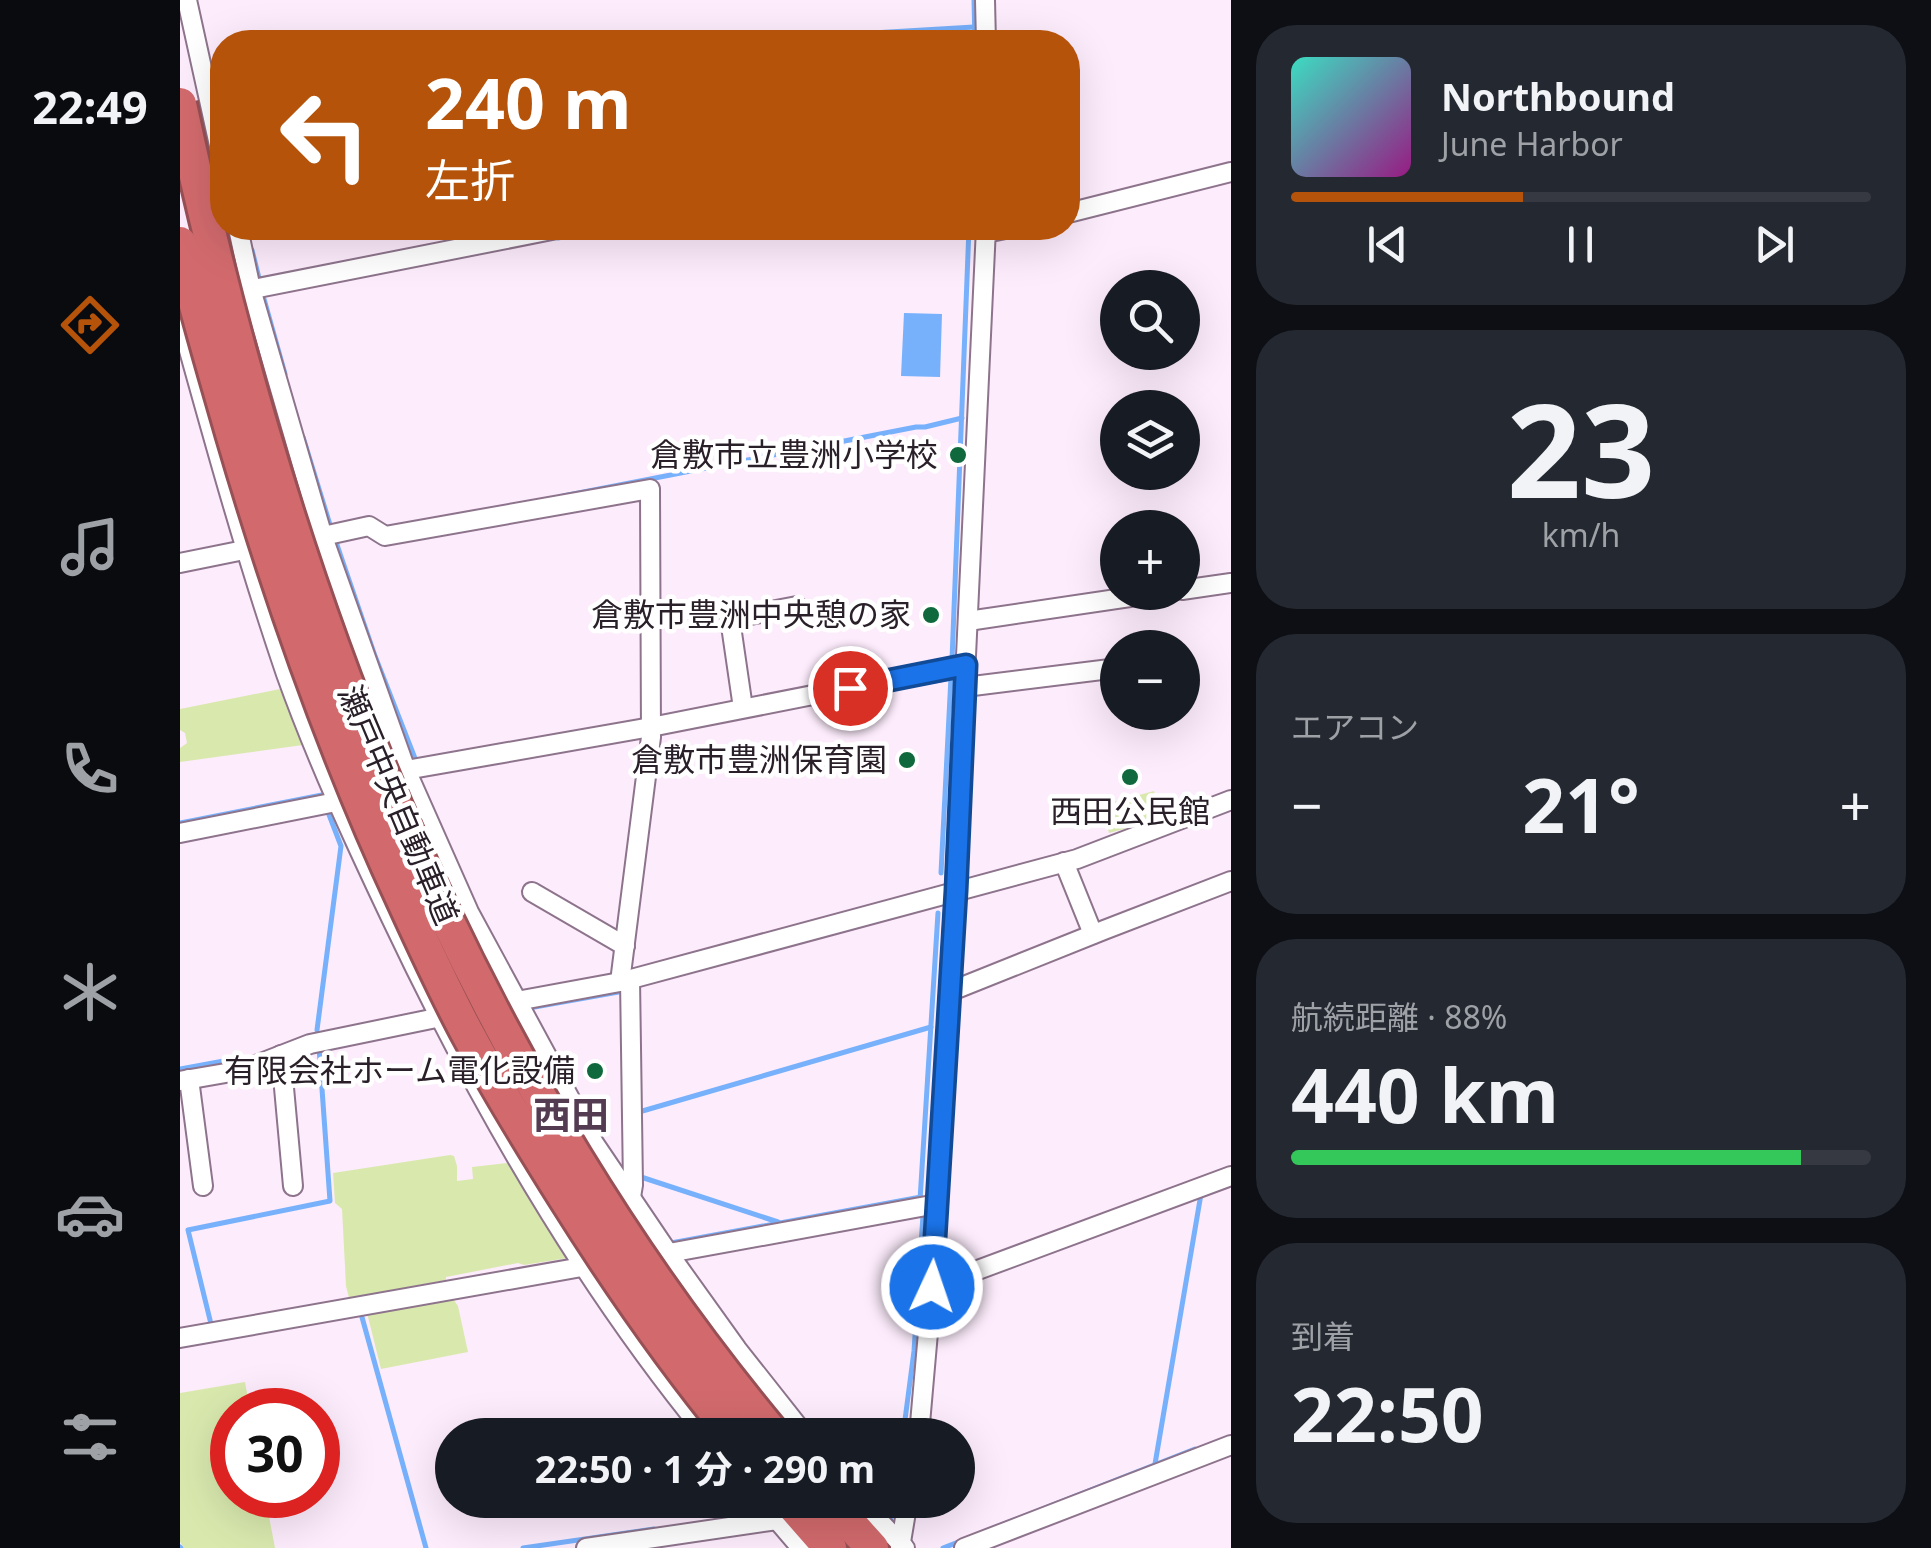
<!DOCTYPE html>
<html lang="ja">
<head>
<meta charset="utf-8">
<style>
	:root { --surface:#171b24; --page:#242831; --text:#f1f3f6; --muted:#9ea1a6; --line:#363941; --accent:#b45309 }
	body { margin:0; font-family:"Noto Sans","Noto Sans JP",sans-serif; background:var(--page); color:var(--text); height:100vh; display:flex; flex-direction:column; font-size:38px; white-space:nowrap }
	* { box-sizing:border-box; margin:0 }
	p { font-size:32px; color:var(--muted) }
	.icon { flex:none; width:55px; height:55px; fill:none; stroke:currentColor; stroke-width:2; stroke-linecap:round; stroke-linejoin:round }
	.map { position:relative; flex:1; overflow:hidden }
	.panel { display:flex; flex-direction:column; gap:25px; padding:25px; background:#0d0f14; width:700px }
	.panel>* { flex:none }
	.hud { position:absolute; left:30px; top:30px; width:870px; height:210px; border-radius:40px; box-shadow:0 10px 40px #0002; background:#b45309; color:#fff; overflow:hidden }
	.controls { position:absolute; left:920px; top:270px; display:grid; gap:20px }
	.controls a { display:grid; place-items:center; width:100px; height:100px; border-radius:50%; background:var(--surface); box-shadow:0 10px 40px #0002; font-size:50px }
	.speed { position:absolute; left:30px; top:1388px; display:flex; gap:20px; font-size:50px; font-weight:700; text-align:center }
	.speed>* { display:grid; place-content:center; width:130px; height:130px; border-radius:50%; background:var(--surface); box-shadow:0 10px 40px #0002; line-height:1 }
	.speed .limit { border:15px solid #d22; background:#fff; color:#111 }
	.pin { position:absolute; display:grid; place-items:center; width:85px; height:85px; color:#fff; margin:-42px; border:5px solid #fff; border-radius:50%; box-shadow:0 2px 10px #0007 }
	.me { position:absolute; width:110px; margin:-55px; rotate:3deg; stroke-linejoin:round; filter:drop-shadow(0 0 8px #0008) }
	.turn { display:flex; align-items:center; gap:35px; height:210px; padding:0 50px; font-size:45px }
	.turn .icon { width:130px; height:130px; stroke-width:2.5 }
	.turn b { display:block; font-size:70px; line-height:85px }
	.big { font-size:75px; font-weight:700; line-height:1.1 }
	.panel .card { flex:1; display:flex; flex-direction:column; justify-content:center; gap:15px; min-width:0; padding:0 35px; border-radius:40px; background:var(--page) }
	.panel .dial { align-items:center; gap:0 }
	.dial b { font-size:130px; line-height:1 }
	.song { display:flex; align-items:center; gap:30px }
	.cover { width:120px; height:120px; border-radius:15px; background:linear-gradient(135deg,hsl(170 70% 55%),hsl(310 70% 35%)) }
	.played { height:10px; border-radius:5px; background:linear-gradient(90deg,var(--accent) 40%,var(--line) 40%) }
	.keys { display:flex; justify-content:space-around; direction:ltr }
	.heat { display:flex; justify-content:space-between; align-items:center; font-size:55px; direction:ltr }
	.charge { height:15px; border-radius:8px; background:linear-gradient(90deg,#34c759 88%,var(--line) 0) }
	.trip { position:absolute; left:255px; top:1418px; width:540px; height:100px; border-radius:50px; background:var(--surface); box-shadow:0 10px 40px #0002; font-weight:700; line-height:100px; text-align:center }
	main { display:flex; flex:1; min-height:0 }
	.dock { display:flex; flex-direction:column; width:180px; justify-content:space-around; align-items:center; background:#090b0e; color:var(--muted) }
	.dock .icon { width:70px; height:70px }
	.dock .current { color:var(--accent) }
	.dock b { font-size:45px; color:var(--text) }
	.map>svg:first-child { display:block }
	.green { fill:#d9e9ae }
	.water { fill:#77b0fb }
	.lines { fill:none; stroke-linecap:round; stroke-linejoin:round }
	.stream { stroke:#77b0fb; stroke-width:5 }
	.minor-casing { stroke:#8d748c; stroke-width:22 }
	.motorway-casing { stroke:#975055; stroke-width:38 }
	.minor { stroke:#fff; stroke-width:18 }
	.motorway { stroke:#d26a6d; stroke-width:32 }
	.motorway-bridge-casing { stroke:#975055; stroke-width:38; stroke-linecap:butt }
	.motorway-bridge { stroke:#d26a6d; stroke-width:32 }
	.route-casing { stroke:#114b97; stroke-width:25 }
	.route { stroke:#1a73e8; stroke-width:18 }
	.poi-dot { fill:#0f693c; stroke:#fff; stroke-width:4 }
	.labels { text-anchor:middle; stroke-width:9; stroke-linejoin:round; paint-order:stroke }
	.poi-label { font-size:32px; fill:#2a2029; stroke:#fff; text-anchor:end }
	.street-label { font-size:32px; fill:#2a2029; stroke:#fff }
	.quarter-label { font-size:38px; font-weight:bold; fill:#533c52; stroke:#fff }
</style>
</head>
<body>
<main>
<nav class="dock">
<b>22:49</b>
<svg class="icon current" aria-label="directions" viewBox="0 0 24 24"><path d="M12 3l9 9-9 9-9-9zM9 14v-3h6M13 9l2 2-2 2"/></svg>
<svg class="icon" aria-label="music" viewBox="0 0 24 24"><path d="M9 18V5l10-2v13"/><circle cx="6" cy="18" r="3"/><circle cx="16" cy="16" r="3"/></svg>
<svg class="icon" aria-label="phone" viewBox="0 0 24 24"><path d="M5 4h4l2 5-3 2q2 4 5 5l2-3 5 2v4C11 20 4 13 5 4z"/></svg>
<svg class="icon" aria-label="climate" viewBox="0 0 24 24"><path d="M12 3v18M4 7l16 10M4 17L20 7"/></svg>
<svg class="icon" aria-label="car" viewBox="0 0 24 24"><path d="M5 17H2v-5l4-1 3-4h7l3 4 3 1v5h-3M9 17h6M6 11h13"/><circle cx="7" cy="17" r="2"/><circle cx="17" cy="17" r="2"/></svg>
<svg class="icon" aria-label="filters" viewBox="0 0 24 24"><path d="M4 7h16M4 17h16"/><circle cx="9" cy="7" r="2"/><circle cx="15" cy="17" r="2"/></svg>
</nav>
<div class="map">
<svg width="1051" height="1548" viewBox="0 0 1051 1548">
	<rect width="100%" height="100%" fill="#fdecfc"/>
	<g class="green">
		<path d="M100,689L123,745L0,762V748L7,743L5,733L0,730V709Z"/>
		<path d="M974,791L981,819L929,833L922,805Z"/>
		<path d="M270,1155L274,1156L277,1166V1181L293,1179L292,1167L327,1163L388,1258L344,1265L338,1263L266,1277V1280L169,1298L166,1286L162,1209L155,1203L153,1173Z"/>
		<path d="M271,1296L278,1306L288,1352L201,1369L187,1313Z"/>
		<path d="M65,1382L70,1410H52V1495H85L95,1548H4L0,1542V1393Z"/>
	</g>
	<path class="water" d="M724,313L762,314L760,377L721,376Z"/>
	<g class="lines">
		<g class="stream">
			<path d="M794,0L795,42"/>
			<path d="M538,42L794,27"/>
			<path d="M378,238L429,228"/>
			<path d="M72,250L80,282"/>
			<path d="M84,299L105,374"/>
			<path d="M123,437L151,528"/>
			<path d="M383,496L736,427H745L782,418"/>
			<path d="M155,539L195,656L236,761"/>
			<path d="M772,660L789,228"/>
			<path d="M676,695L771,678"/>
			<path d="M0,823L142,795"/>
			<path d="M761,873L771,677"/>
			<path d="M349,1008L444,991"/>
			<path d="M137,1030L161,846L148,812"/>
			<path d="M0,1069L60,1058"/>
			<path d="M459,1112L751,1027"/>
			<path d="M461,1177L598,1222"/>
			<path d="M740,1200L758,913"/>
			<path d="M491,1243L741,1197"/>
			<path d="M180,1310L246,1548"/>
			<path d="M31,1324L8,1230L150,1201L139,1047"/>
			<path d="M723,1435L734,1351L743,1215"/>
			<path d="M975,1464L1021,1194"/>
			<path d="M710,1527L713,1500"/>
			<path d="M0,1547L1,1548"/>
			<path d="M343,1548L474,1529"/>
			<path d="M763,1548L1015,1449"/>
		</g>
		<g class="minor-casing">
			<g id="minor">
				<path d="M7,0L42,159"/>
				<path d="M805,0L806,42"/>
				<path d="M888,213L1051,172"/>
				<path d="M58,228L71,289L143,537L226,770L289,912L414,1143L489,1254L557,1349L625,1435"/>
				<path d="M806,233L830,228"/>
				<path d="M63,291L382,228"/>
				<path d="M0,318C33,437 66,557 106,674C136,758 173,838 211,918C297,1100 399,1279 527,1435"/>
				<path d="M134,538L189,526L205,536L470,489L471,737L440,982"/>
				<path d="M0,563L74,548"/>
				<path d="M1002,590L1051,583"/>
				<path d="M788,621L984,592"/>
				<path d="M785,687L938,668"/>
				<path d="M563,708L550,619L617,606"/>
				<path d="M217,775L226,770L471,727L785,665"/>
				<path d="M0,833L156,802L166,797"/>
				<path d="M884,862L913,934"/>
				<path d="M352,892L445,946"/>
				<path d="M450,979L453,1185L451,1197"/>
				<path d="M769,992L924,930L1051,881"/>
				<path d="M326,1003L440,982L897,859L1051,800"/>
				<path d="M101,1055L113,1186"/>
				<path d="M9,1079L23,1186"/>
				<path d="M0,1081L63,1070L130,1044L266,1016"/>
				<path d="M478,1255L757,1204"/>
				<path d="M752,1287L1051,1176"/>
				<path d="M0,1338L413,1265"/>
				<path d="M739,1435L752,1287L775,891L806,228"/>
				<path d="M580,1500L621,1548"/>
				<path d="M679,1500L725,1548"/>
				<path d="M406,1548L597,1520"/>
				<path d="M720,1548L728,1500"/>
				<path d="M784,1548L1051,1445"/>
			</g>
		</g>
		<g class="motorway-casing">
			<g id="motorway">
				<path d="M608,1500L650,1548"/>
				<path d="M649,1500L692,1548"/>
			</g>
		</g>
		<use href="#minor" class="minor"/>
		<use href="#motorway" class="motorway"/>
		<g class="motorway-bridge-casing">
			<g id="motorway-bridge">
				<path d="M0,104C103,586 275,1052 594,1435"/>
				<path d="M0,243C15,307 34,370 52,433C99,594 153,750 224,902C245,948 266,994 290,1038C320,1094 353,1147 387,1201C438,1282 493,1361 554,1435"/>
			</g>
		</g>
		<use href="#motorway-bridge" class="motorway-bridge"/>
	</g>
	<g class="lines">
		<g class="route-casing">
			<path id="route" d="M670,688L786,665L776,891L752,1287"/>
		</g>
		<use href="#route" class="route"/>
	</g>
	<g class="poi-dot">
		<circle cx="778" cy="455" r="10"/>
		<circle cx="751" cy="615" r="10"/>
		<circle cx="727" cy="760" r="10"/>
		<circle cx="950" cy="777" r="10"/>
		<circle cx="415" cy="1071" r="10"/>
	</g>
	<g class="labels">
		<g class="poi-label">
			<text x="758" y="466">倉敷市立豊洲小学校</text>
			<text x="731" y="626">倉敷市豊洲中央憩の家</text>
			<text x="707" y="771">倉敷市豊洲保育園</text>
			<text x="950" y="823" text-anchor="middle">西田公民館</text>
			<text x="395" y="1082">有限会社ホーム電化設備</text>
		</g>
		<g class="street-label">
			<text transform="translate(218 805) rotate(67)" y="11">瀬戸中央自動車道</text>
		</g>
		<g class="quarter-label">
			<text x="391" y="1129">西田</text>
		</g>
	</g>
</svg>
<div class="controls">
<a><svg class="icon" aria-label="search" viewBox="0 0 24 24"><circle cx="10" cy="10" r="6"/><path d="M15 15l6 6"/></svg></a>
<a><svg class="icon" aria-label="layers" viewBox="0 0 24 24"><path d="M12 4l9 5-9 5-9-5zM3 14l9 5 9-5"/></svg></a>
<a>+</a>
<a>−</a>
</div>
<div class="speed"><div class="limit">30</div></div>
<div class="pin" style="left:670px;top:688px;background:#d93025"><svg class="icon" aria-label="arrive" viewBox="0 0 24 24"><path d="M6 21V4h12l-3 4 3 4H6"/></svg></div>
<svg class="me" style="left:752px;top:1287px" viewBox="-20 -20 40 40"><circle r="17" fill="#1a73e8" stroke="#fff" stroke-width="3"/><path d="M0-11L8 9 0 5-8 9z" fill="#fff"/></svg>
<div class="trip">22:50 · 1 分 · 290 m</div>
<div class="hud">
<div class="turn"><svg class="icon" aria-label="left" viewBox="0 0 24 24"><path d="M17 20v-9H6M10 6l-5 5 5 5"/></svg><div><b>240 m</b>左折</div></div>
</div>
</div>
<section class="panel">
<div class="card">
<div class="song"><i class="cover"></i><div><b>Northbound</b><p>June Harbor</p></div></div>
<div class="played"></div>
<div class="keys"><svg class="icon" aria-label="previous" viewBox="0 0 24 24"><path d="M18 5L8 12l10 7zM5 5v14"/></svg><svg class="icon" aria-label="pause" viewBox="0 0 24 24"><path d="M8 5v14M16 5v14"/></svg><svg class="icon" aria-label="next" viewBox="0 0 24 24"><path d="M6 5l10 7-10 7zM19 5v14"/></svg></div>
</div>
<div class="card dial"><b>23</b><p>km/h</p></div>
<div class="card"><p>エアコン</p>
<div class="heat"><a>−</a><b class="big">21°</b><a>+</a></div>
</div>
<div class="card"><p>航続距離 · 88%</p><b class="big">440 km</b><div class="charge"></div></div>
<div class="card"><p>到着</p><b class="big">22:50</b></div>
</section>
</main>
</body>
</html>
